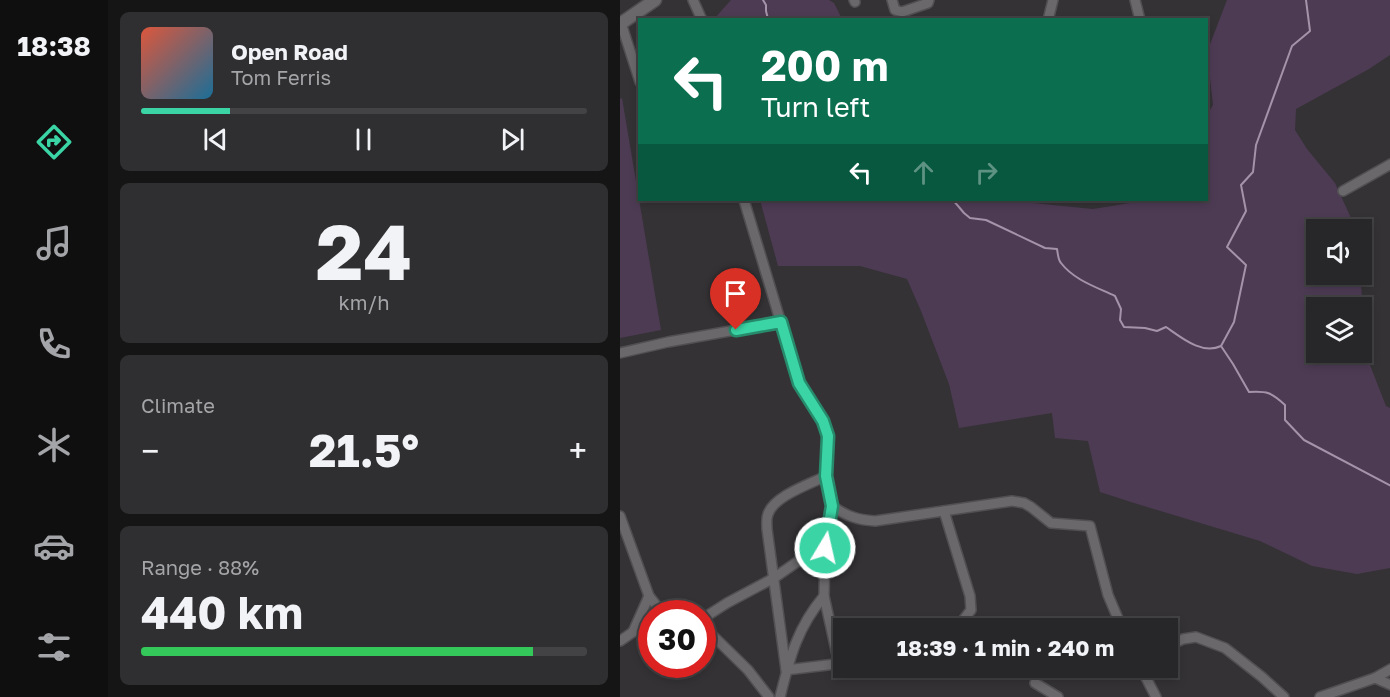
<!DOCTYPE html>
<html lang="en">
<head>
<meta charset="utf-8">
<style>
	:root { --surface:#272628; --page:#2f2e30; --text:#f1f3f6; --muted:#a4a5a8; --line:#434345; --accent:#3ad4a5 }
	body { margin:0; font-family:"Golos Text",sans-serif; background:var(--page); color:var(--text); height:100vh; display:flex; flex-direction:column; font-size:22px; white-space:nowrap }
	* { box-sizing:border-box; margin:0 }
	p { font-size:20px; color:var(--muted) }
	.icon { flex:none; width:33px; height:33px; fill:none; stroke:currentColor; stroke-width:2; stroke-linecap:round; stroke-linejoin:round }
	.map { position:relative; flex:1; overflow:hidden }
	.drawer { display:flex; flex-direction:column; gap:12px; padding:12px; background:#151516; width:512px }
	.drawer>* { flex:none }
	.top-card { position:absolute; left:18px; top:18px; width:570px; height:183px; border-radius:0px; box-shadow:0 3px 9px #0003,0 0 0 2px var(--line); background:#0b6e4f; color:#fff; overflow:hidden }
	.buttons { position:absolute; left:686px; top:219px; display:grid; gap:12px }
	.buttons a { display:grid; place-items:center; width:66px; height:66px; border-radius:0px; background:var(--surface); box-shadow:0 3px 9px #0003,0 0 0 2px var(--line); font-size:30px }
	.speed { position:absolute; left:18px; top:600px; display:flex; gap:12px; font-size:30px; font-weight:700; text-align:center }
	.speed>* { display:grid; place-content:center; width:78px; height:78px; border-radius:50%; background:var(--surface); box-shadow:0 3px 9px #0003,0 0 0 2px var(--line); line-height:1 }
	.speed .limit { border:9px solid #d22; background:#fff; color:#111 }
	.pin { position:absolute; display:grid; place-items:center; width:51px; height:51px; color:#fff; margin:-62px -26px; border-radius:50% 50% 50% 0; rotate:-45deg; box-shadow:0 0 6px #0007 }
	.pin .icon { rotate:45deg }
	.me { position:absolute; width:66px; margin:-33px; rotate:9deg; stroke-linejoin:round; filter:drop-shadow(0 0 4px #0008) }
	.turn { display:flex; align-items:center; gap:21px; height:126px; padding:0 24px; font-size:27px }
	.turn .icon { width:78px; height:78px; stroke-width:2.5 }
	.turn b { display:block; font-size:42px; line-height:51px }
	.lanes { display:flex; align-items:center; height:57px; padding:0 24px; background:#0003; justify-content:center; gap:30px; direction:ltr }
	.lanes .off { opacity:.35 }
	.big { font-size:45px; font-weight:700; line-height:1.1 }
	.drawer .widget { flex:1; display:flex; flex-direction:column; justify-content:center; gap:9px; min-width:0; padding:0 21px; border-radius:9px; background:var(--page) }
	.drawer .dial { align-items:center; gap:0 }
	.dial b { font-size:78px; line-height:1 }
	.song { display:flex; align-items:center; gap:18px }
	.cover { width:72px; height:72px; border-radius:9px; background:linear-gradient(135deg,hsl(10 70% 55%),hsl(200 70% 35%)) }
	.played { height:6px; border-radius:3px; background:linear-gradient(90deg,var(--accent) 20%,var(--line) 20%) }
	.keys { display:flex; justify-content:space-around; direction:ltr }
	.heat { display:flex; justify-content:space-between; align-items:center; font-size:33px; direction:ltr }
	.charge { height:9px; border-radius:4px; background:linear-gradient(90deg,#34c759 88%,var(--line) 0) }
	.trip { position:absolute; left:213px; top:618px; width:345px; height:60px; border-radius:0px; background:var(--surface); box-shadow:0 3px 9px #0003,0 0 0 2px var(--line); font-weight:700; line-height:60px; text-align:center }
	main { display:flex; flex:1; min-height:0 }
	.tabs { display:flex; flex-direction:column; width:108px; justify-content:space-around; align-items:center; background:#100f10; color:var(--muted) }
	.tabs .icon { width:42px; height:42px }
	.tabs .current { color:var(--accent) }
	.tabs b { font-size:27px; color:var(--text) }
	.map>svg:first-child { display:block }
	.green { fill:#4d3b54; fill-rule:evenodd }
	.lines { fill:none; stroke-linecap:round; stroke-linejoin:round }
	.stream { stroke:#a493a9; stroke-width:2 }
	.minor-casing { stroke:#514f52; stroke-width:12 }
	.tertiary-casing { stroke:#514f52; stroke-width:15 }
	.minor { stroke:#6a686b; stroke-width:9 }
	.tertiary { stroke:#6a686b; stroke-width:12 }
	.route-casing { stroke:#268a6b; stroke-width:15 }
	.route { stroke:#3ad4a5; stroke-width:10 }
</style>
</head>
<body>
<main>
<nav class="tabs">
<b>18:38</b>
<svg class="icon current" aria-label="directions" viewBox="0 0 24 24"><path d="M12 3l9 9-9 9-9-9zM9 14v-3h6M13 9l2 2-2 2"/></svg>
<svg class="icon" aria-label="music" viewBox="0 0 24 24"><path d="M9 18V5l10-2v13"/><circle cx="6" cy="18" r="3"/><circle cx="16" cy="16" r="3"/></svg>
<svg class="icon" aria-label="phone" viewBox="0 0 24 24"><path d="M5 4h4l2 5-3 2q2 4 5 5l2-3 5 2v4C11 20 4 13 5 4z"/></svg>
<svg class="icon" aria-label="climate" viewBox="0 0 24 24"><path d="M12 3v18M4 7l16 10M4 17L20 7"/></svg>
<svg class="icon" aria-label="car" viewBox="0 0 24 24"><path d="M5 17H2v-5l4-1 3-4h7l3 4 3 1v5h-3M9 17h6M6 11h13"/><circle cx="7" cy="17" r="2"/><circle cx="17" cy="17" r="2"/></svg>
<svg class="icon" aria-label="filters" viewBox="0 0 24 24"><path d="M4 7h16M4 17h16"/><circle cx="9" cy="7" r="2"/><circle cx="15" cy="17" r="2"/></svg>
</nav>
<section class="drawer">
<div class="widget">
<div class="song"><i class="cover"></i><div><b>Open Road</b><p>Tom Ferris</p></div></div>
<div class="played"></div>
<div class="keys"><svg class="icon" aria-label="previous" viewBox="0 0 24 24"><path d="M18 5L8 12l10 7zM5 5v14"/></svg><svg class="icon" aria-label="pause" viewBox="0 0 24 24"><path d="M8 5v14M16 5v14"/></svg><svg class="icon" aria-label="next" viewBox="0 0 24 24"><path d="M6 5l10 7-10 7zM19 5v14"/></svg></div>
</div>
<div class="widget dial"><b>24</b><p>km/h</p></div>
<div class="widget"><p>Climate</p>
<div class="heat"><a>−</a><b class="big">21.5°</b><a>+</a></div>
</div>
<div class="widget"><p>Range · 88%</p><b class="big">440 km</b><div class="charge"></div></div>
</section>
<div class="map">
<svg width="771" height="697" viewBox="0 0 771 697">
	<rect width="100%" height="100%" fill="#343235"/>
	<g class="green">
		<path d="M111,0H209L214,3L222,19H94Z"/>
		<path d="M607,0H770V55L749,69L676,109L675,130L687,149L715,183L736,229L696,230V274L740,275L748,360L766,406L770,408V568L737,574L692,566L640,541L514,503L480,492L468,441L435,438L432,413L339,428L329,384L301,311L287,279L240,266H158L140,200H406L413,203L473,209L529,200H586L587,115L593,105L587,52ZM696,308H741V352H696Z"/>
		<path d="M2,98L41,330L0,338V99Z"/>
	</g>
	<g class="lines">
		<g class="stream">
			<path d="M143,0L146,5V11L148,19L150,20"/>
			<path d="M686,0L690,31L672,46L636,145L633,172L621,185L626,211L607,247L626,265L614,322L601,346L613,364L629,392C647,391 651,392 665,405V420L684,440L771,486"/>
			<path d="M303,200L316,202L329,200"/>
			<path d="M333,200L344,213L350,218L366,220L425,248L437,249C438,254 438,260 441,263C454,280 476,287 495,296L501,309L500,320L504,327L525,328L537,331L546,327C562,338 582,355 601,346"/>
		</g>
		<g class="minor-casing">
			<g id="minor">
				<path d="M73,0L82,20"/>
				<path d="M234,0L235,2"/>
				<path d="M272,0L275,10L282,12L308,3L309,0"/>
				<path d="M515,0L520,20"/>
				<path d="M428,20L433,0"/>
				<path d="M1,23L20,82"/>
				<path d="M723,191L771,164"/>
				<path d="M124,200L179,383L203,421L208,436L209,444L207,454L206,476L212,506L205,548L204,596L219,664"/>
				<path d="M0,353L48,342L161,322"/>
				<path d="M212,506C226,516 238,520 255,521L392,501L404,503L411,507L431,523L470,526L488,595L502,628"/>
				<path d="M324,511L350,596L351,610L337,628"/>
				<path d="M0,516L29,596L36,605L44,614"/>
				<path d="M82,619L107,603L154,578L187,555L205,548"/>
				<path d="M82,625L128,670L149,697"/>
				<path d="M13,632L29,596"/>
				<path d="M0,641L13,632L32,626"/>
				<path d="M548,646L563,639L576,637L605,648L642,677L664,697"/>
				<path d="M521,668L536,697"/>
				<path d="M166,670L147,529C147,524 146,519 148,514C154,496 190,484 206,476"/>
				<path d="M166,670L224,663"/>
				<path d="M755,678L771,669"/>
				<path d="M415,683L438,697"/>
				<path d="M160,697C170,657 177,628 204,596"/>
				<path d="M700,697L755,678L771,685"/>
			</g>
		</g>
		<g class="tertiary-casing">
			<path id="tertiary" d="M0,24L35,0"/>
		</g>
		<use href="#minor" class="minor"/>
		<use href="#tertiary" class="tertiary"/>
	</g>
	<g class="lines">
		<g class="route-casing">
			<path id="route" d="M116,330L161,322L179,383L203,421L208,436L206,476L212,506L205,548"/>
		</g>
		<use href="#route" class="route"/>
	</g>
</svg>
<div class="buttons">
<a><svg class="icon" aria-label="sound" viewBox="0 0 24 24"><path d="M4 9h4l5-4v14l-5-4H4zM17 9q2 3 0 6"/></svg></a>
<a><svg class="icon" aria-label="layers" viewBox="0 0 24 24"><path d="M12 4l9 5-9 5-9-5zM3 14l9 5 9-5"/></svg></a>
</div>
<div class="speed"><div class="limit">30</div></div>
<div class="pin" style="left:116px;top:330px;background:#d93025"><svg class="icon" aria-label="arrive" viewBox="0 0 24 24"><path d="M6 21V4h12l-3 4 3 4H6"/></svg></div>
<svg class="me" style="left:205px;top:548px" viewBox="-20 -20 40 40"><circle r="17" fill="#3ad4a5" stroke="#fff" stroke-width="3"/><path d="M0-11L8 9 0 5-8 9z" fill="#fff"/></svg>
<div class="trip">18:39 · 1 min · 240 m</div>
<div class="top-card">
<div class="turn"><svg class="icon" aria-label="left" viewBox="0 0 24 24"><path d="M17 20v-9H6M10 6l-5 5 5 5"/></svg><div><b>200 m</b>Turn left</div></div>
<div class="lanes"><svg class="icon" aria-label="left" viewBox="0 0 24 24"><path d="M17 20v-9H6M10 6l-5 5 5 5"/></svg><svg class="icon off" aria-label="ahead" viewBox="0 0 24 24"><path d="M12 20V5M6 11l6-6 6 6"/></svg><svg class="icon off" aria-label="right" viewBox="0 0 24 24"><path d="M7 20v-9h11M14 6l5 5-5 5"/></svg></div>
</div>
</div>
</main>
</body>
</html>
